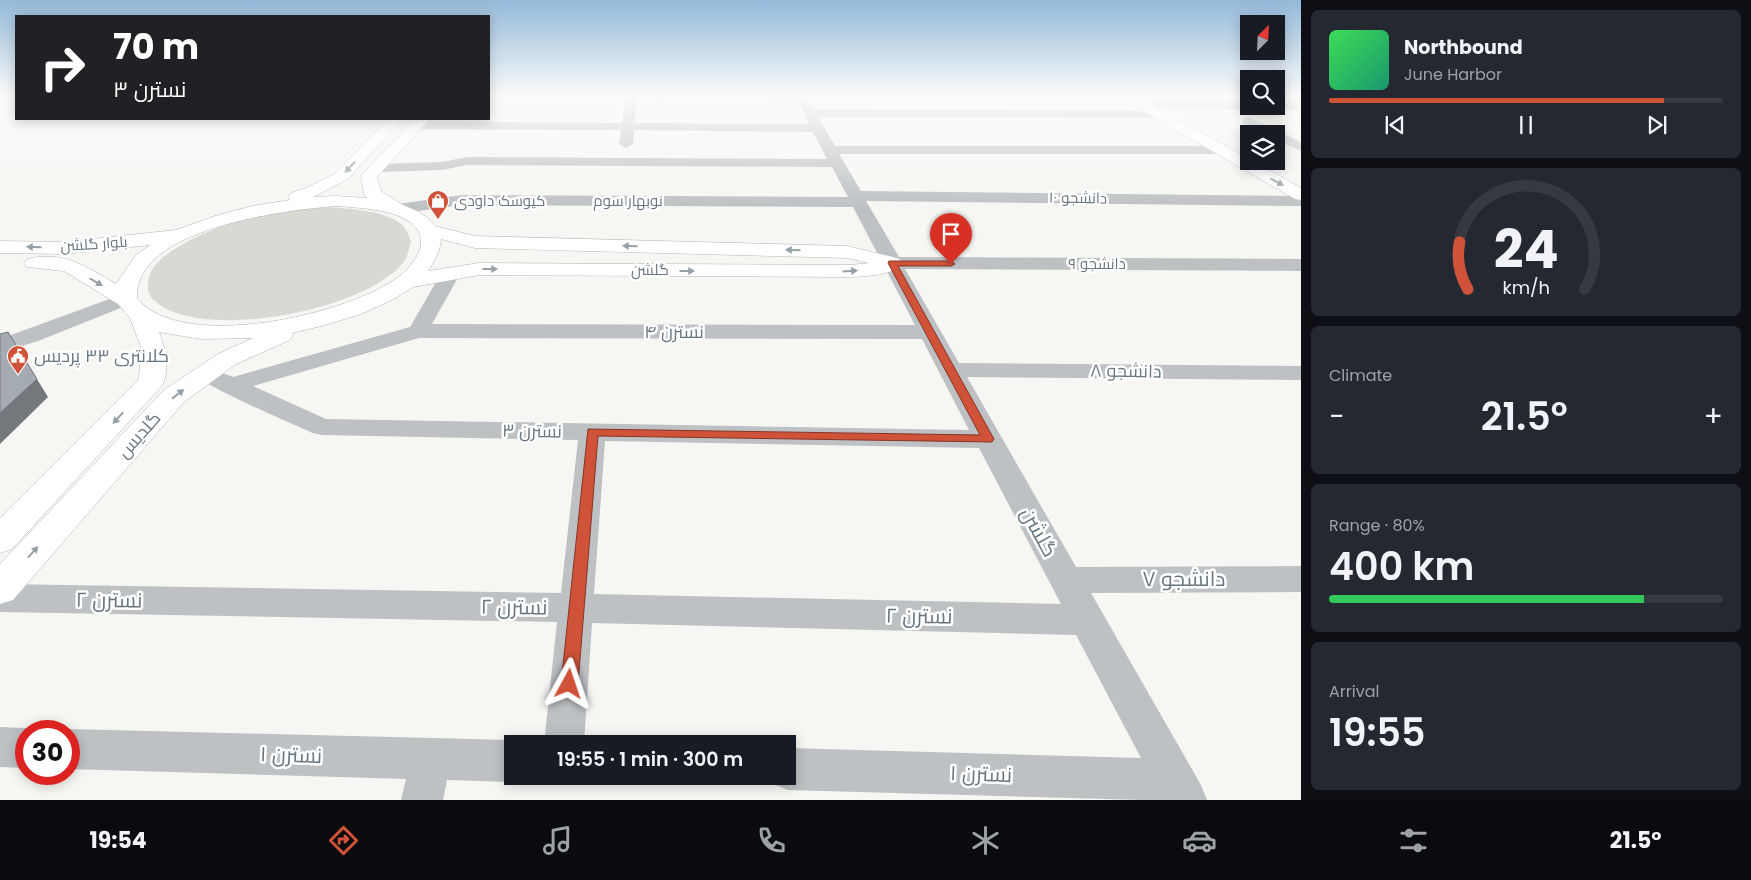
<!DOCTYPE html>
<html lang="en">
<head>
<meta charset="utf-8">
<style>
	:root { --surface:#171b24; --page:#242831; --text:#f1f3f6; --muted:#9ea1a6; --line:#363941; --accent:#d05239 }
	body { margin:0; font-family:Poppins,Cairo,sans-serif; background:var(--page); color:var(--text); height:100vh; display:flex; flex-direction:column; font-size:19px; white-space:nowrap }
	* { box-sizing:border-box; margin:0 }
	p { font-size:16px; color:var(--muted) }
	.icon { flex:none; width:28px; height:28px; fill:none; stroke:currentColor; stroke-width:2; stroke-linecap:round; stroke-linejoin:round }
	.map { position:relative; flex:1; overflow:hidden }
	.panel { display:flex; flex-direction:column; gap:10px; padding:10px; background:#0d0f14; width:450px }
	.panel>* { flex:none }
	.guide { position:absolute; left:15px; top:15px; width:475px; height:105px; border-radius:0px; box-shadow:0 2px 12px #0003; background:#202124; color:#fff; overflow:hidden }
	.needle { width:32px; rotate:24deg }
	.controls { position:absolute; left:1240px; top:15px; display:grid; gap:10px }
	.controls a { display:grid; place-items:center; width:45px; height:45px; border-radius:0px; background:var(--surface); box-shadow:0 2px 12px #0003; font-size:25px }
	.speed { position:absolute; left:15px; top:720px; display:flex; gap:10px; font-size:25px; font-weight:700; text-align:center }
	.speed>* { display:grid; place-content:center; width:65px; height:65px; border-radius:50%; background:var(--surface); box-shadow:0 2px 12px #0003; line-height:1 }
	.speed .limit { border:8px solid #d22; background:#fff; color:#111 }
	.pin { position:absolute; display:grid; place-items:center; width:42px; height:42px; color:#fff; margin:-51px -21px; border-radius:50% 50% 50% 0; rotate:-45deg; box-shadow:0 0 5px #0007 }
	.pin .icon { rotate:45deg }
	.me { position:absolute; width:55px; margin:-28px; rotate:5deg; stroke-linejoin:round; filter:drop-shadow(0 0 4px #0008) }
	.turn { display:flex; align-items:center; gap:18px; height:105px; padding:0 15px; font-size:22px }
	.turn .icon { width:65px; height:65px; stroke-width:2.5 }
	.turn b { display:block; font-size:35px; line-height:42px }
	.big { font-size:38px; font-weight:600; line-height:1.1 }
	.panel .widget { flex:1; display:flex; flex-direction:column; justify-content:center; gap:8px; min-width:0; padding:0 18px; border-radius:8px; background:var(--page) }
	.panel .dial { align-items:center; gap:0 }
	.dial svg { height:130px; overflow:visible; fill:none; stroke:var(--line); stroke-width:7; stroke-linecap:round; text-anchor:middle }
	.dial text { fill:var(--text); stroke:none }
	.song { display:flex; align-items:center; gap:15px }
	.cover { width:60px; height:60px; border-radius:8px; background:linear-gradient(135deg,hsl(130 70% 55%),hsl(160 70% 35%)) }
	.played { height:5px; border-radius:2px; background:linear-gradient(90deg,var(--accent) 85%,var(--line) 85%) }
	.keys { display:flex; justify-content:space-around; direction:ltr }
	.heat { display:flex; justify-content:space-between; align-items:center; font-size:28px; direction:ltr }
	.charge { height:8px; border-radius:4px; background:linear-gradient(90deg,#34c759 80%,var(--line) 0) }
	.trip { position:absolute; left:504px; top:735px; width:292px; height:50px; border-radius:0px; background:var(--surface); box-shadow:0 2px 12px #0003; font-weight:600; line-height:50px; text-align:center }
	.tabs { display:flex; height:80px; justify-content:space-around; align-items:center; background:#090b0e; color:var(--muted) }
	.tabs .icon { width:35px; height:35px }
	.tabs .active { color:var(--accent) }
	.tabs b { font-size:22px; color:var(--text) }
	main { display:flex; flex:1; min-height:0 }
	.map>svg:first-child { display:block }
	.green { fill:#d6dad3 }
	.lines { fill:none; stroke-linecap:round; stroke-linejoin:round }
	.secondary-casing { stroke:#b0b5b9; stroke-width:1 }
	.minor { fill:#bdc1c4; fill-rule:evenodd }
	.secondary { fill:#fff; fill-rule:evenodd }
	.shaded-wall { fill:#74787c }
	.building { fill:#a5acb1; stroke:#74787c }
	.oneway { fill:#95a0a7 }
	.route { fill:#d05239; stroke:#873525 }
	.labels { text-anchor:middle; stroke-width:5; stroke-linejoin:round; paint-order:stroke }
	.far-street-label { font-size:15px; fill:#687781; stroke:#fff }
	.far-poi-label { font-size:15px; fill:#687781; stroke:#fff; text-anchor:start }
	.street-label { font-size:18px; fill:#687781; stroke:#fff }
	.poi-label { font-size:18px; fill:#687781; stroke:#fff; text-anchor:start }
	.near-street-label { font-size:21px; fill:#687781; stroke:#fff }
</style>
</head>
<body>
<main>
<div class="map">
<svg width="1301" height="800" viewBox="0 0 1301 800">
	<rect width="100%" height="100%" fill="#f6f6f3"/>
	<path class="green" d="M328,207C350,209 389,210 404,227C408,231 409,238 411,242C409,247 408,255 405,260C371,310 201,343 155,301C147,295 147,286 149,277C151,267 162,258 170,252C217,220 273,211 328,207Z"/>
	<g class="lines">
		<g class="secondary-casing">
			<g id="secondary">
				<path d="M1122,97H1137L1249,159V161H1253L1301,188V200L1295,199L1124,100Z"/>
				<path d="M388,119H402L348,179L313,197L336,196L367,198L364,194L361,176L363,173L416,119H430L377,177L381,191L403,205L417,211L428,218L435,226L475,236L847,246L893,257L899,259L902,263C893,276 866,276 851,277L479,275L413,287L392,300L361,314L325,325L292,333L293,335L290,340L236,364L184,402L13,600L0,604V564L164,390L218,354L253,338L201,339L159,332C165,347 171,372 161,387L12,549L0,553V518L139,379L141,347L130,318L118,304L64,271L27,267L24,263L27,259C63,250 87,267 116,284L136,255L150,245L64,254L0,253V241L64,242L176,230L215,216L252,206L290,200L288,197L291,193L306,188L336,173ZM336,206C359,208 424,209 421,244C419,257 410,267 401,275C353,314 181,354 137,298C134,228 286,210 336,206ZM441,239L475,248L847,258L869,263L851,265L479,263L428,271C435,260 440,252 441,239Z"/>
			</g>
		</g>
		<g class="minor">
			<path d="M625,97H637L635,123L809,124L798,102L660,100L654,97H807L814,109L1162,111L1166,112L1168,115L1166,118L818,117L835,146H1221L1228,150L1221,154H839L861,191L1301,196V206L866,201L899,257L1301,259V271L905,269L959,363L1301,366V380L967,377L1076,567L1301,566V592L1091,593L1201,785L1207,800H1141L788,790L773,784L770,776H788V748L1141,758L1076,635L592,623L584,744H544L557,622L0,612V584L561,593L578,440L322,435L313,433C293,424 203,386 195,374L199,369L207,367L233,377L410,327L443,270L450,268L457,270L460,274L432,324L915,325L853,207L462,205L397,214L391,212L389,209L391,206L397,204L462,195L848,197L832,167L467,165L442,170L377,172L372,171L370,168L372,165L377,164L442,162L467,157L827,159L813,132L634,130L633,144L626,148L619,144L621,130L417,129L411,125L417,121L622,123ZM419,338L922,339L969,430L326,419L253,386ZM605,441L979,448L1061,604L594,594Z"/>
			<path d="M1143,101H1249V106H1254L1249,109L1139,108L1137,105Z"/>
			<path d="M1276,101L1301,102V110L1272,108L1271,106H1276Z"/>
			<path d="M1248,117L1301,142V151L1276,140V134H1263L1244,124L1242,121L1244,118Z"/>
			<path d="M126,293L133,295L136,299L133,303L38,341L0,353V339Z"/>
			<path d="M0,727L26,728L34,731H26V768L0,767Z"/>
			<path d="M69,729L512,740L520,744H512V776H525L512,782L447,780L443,800H401L406,779L69,769V731H63Z"/>
		</g>
		<use href="#secondary" class="secondary"/>
	</g>
	<path class="shaded-wall" d="M8,332L48,397L0,444V413Z"/>
	<path class="building" d="M8,332L37,379L0,413V334Z"/>
	<defs><path id="oneway-solid" d="M-6-.8H1V-3.2L6.5 0L1 3.2V.8H-6Z" transform="scale(1.25)"/></defs>
	<g class="oneway">
		<use href="#oneway-solid" transform="translate(350 167) rotate(133)"/>
		<use href="#oneway-solid" transform="translate(1277 182) rotate(28)"/>
		<use href="#oneway-solid" transform="translate(630 246) rotate(-179)"/>
		<use href="#oneway-solid" transform="translate(34 247) rotate(-179)"/>
		<use href="#oneway-solid" transform="translate(793 250) rotate(-179)"/>
		<use href="#oneway-solid" transform="translate(490 269)"/>
		<use href="#oneway-solid" transform="translate(687 271)"/>
		<use href="#oneway-solid" transform="translate(850 271) rotate(-3)"/>
		<use href="#oneway-solid" transform="translate(96 282) rotate(30)"/>
		<use href="#oneway-solid" transform="translate(178 394) rotate(-38)"/>
		<use href="#oneway-solid" transform="translate(118 418) rotate(133)"/>
		<use href="#oneway-solid" transform="translate(33 552) rotate(-48)"/>
	</g>
	<linearGradient id="sky" x2="0" y2="1"><stop stop-color="#93b9d9"/><stop offset="0.46" stop-color="#fbfbfa"/><stop offset="1" stop-color="#fbfbfa" stop-opacity="0"/></linearGradient>
	<rect width="1301" height="209" fill="url(#sky)"/>
	<path class="route" d="M889,261H951L955,264L951,266H898L994,439L992,442L598,436L578,684L575,690L569,692L563,690L561,684L588,429L980,435L888,263Z"/>
	<defs>
		<g id="shop-pin" transform="scale(1.125)"><path d="M0 17L-7.5 6A9.5 9.5 0 1 1 7.5 6Z" fill="#d05239" stroke="#fff"/><path d="M-5-2.5h2.3a2.7 3.5 0 0 1 5.4 0H5L5.5 6h-11ZM-1.5-2.5h3a1.5 2.3 0 0 0-3 0Z" fill="#fff"/></g>
		<g id="civic-pin" transform="scale(1.125)"><path d="M0 17L-7.5 6A9.5 9.5 0 1 1 7.5 6Z" fill="#d05239" stroke="#fff"/><path d="M-.6-6.5H3V-4.5H.6V-3L4-1V1h2V6H-6V1h2V-1L-.6-3ZM-1.2 2.5V6h2.4V2.5Z" fill="#fff"/></g>
	</defs>
	<g fill-rule="evenodd">
		<use href="#shop-pin" x="438" y="201"/>
		<use href="#civic-pin" x="18" y="356"/>
	</g>
	<g class="labels">
		<g class="far-street-label">
			<text transform="translate(1078 198) rotate(1)" y="5">دانشجو ۱۰</text>
			<text x="628" y="206">نوبهار سوم</text>
			<text transform="translate(94 244) rotate(-4)" y="5">بلوار گلشن</text>
			<text x="1097" y="269">دانشجو ۹</text>
			<text x="650" y="275">گلشن</text>
		</g>
		<g class="far-poi-label">
			<text x="454" y="206">کیوسک داودی</text>
		</g>
		<g class="street-label">
			<text x="674" y="338">نسترن ۴</text>
			<text transform="translate(1126 371) rotate(1)" y="6">دانشجو ۸</text>
			<text transform="translate(532 431) rotate(1)" y="6">نسترن ۳</text>
			<text transform="translate(139 435) rotate(-48)" y="6">گلدیس</text>
		</g>
		<g class="poi-label">
			<text x="34" y="362">کلانتری ۳۳ پردیس</text>
		</g>
		<g class="near-street-label">
			<text transform="translate(1039 532) rotate(61)" y="7">گلشن</text>
			<text x="1184" y="586">دانشجو ۷</text>
			<text transform="translate(109 600) rotate(1)" y="7">نسترن ۲</text>
			<text transform="translate(514 607) rotate(1)" y="7">نسترن ۲</text>
			<text transform="translate(919 616) rotate(1)" y="7">نسترن ۲</text>
			<text transform="translate(291 755) rotate(2)" y="7">نسترن ۱</text>
			<text transform="translate(981 774) rotate(2)" y="7">نسترن ۱</text>
		</g>
	</g>
</svg>
<div class="controls">
<a><svg class="needle" viewBox="-14 -14 28 28"><path d="M0-13l5 13h-10z" fill="#e53935"/><path d="M0 13l5-13h-10z" fill="#9ea1a6"/></svg></a>
<a><svg class="icon" aria-label="search" viewBox="0 0 24 24"><circle cx="10" cy="10" r="6"/><path d="M15 15l6 6"/></svg></a>
<a><svg class="icon" aria-label="layers" viewBox="0 0 24 24"><path d="M12 4l9 5-9 5-9-5zM3 14l9 5 9-5"/></svg></a>
</div>
<div class="speed"><div class="limit">30</div></div>
<div class="pin" style="left:951px;top:264px;background:#d93025"><svg class="icon" aria-label="arrive" viewBox="0 0 24 24"><path d="M6 21V4h12l-3 4 3 4H6"/></svg></div>
<svg class="me" style="left:569px;top:684px" viewBox="-20 -20 40 40"><path d="M0-17L14 15 0 8-14 15z" fill="#d05239" stroke="#fff" stroke-width="4"/></svg>
<div class="trip">19:55 · 1 min · 300 m</div>
<div class="guide">
<div class="turn"><svg class="icon" aria-label="right" viewBox="0 0 24 24"><path d="M7 20v-9h11M14 6l5 5-5 5"/></svg><div><b>70 m</b>نسترن ۳</div></div>
</div>
</div>
<section class="panel">
<div class="widget">
<div class="song"><i class="cover"></i><div><b>Northbound</b><p>June Harbor</p></div></div>
<div class="played"></div>
<div class="keys"><svg class="icon" aria-label="previous" viewBox="0 0 24 24"><path d="M18 5L8 12l10 7zM5 5v14"/></svg><svg class="icon" aria-label="pause" viewBox="0 0 24 24"><path d="M8 5v14M16 5v14"/></svg><svg class="icon" aria-label="next" viewBox="0 0 24 24"><path d="M6 5l10 7-10 7zM19 5v14"/></svg></div>
</div>
<div class="widget dial"><svg viewBox="0 0 100 80">
<path d="M14 69A42 42 0 1 1 86 69"/>
<path d="M14 69A42 42 0 0 1 9 40" stroke="#d05239"/>
<text x="50" y="56" font-size="32" font-weight="700">24</text>
<text x="50" y="72" font-size="11">km/h</text>
</svg></div>
<div class="widget"><p>Climate</p>
<div class="heat"><a>−</a><b class="big">21.5°</b><a>+</a></div>
</div>
<div class="widget"><p>Range · 80%</p><b class="big">400 km</b><div class="charge"></div></div>
<div class="widget"><p>Arrival</p><b class="big">19:55</b></div>
</section>
</main>
<nav class="tabs">
<b>19:54</b>
<svg class="icon active" aria-label="directions" viewBox="0 0 24 24"><path d="M12 3l9 9-9 9-9-9zM9 14v-3h6M13 9l2 2-2 2"/></svg>
<svg class="icon" aria-label="music" viewBox="0 0 24 24"><path d="M9 18V5l10-2v13"/><circle cx="6" cy="18" r="3"/><circle cx="16" cy="16" r="3"/></svg>
<svg class="icon" aria-label="phone" viewBox="0 0 24 24"><path d="M5 4h4l2 5-3 2q2 4 5 5l2-3 5 2v4C11 20 4 13 5 4z"/></svg>
<svg class="icon" aria-label="climate" viewBox="0 0 24 24"><path d="M12 3v18M4 7l16 10M4 17L20 7"/></svg>
<svg class="icon" aria-label="car" viewBox="0 0 24 24"><path d="M5 17H2v-5l4-1 3-4h7l3 4 3 1v5h-3M9 17h6M6 11h13"/><circle cx="7" cy="17" r="2"/><circle cx="17" cy="17" r="2"/></svg>
<svg class="icon" aria-label="filters" viewBox="0 0 24 24"><path d="M4 7h16M4 17h16"/><circle cx="9" cy="7" r="2"/><circle cx="15" cy="17" r="2"/></svg>
<b>21.5°</b>
</nav>
</body>
</html>
